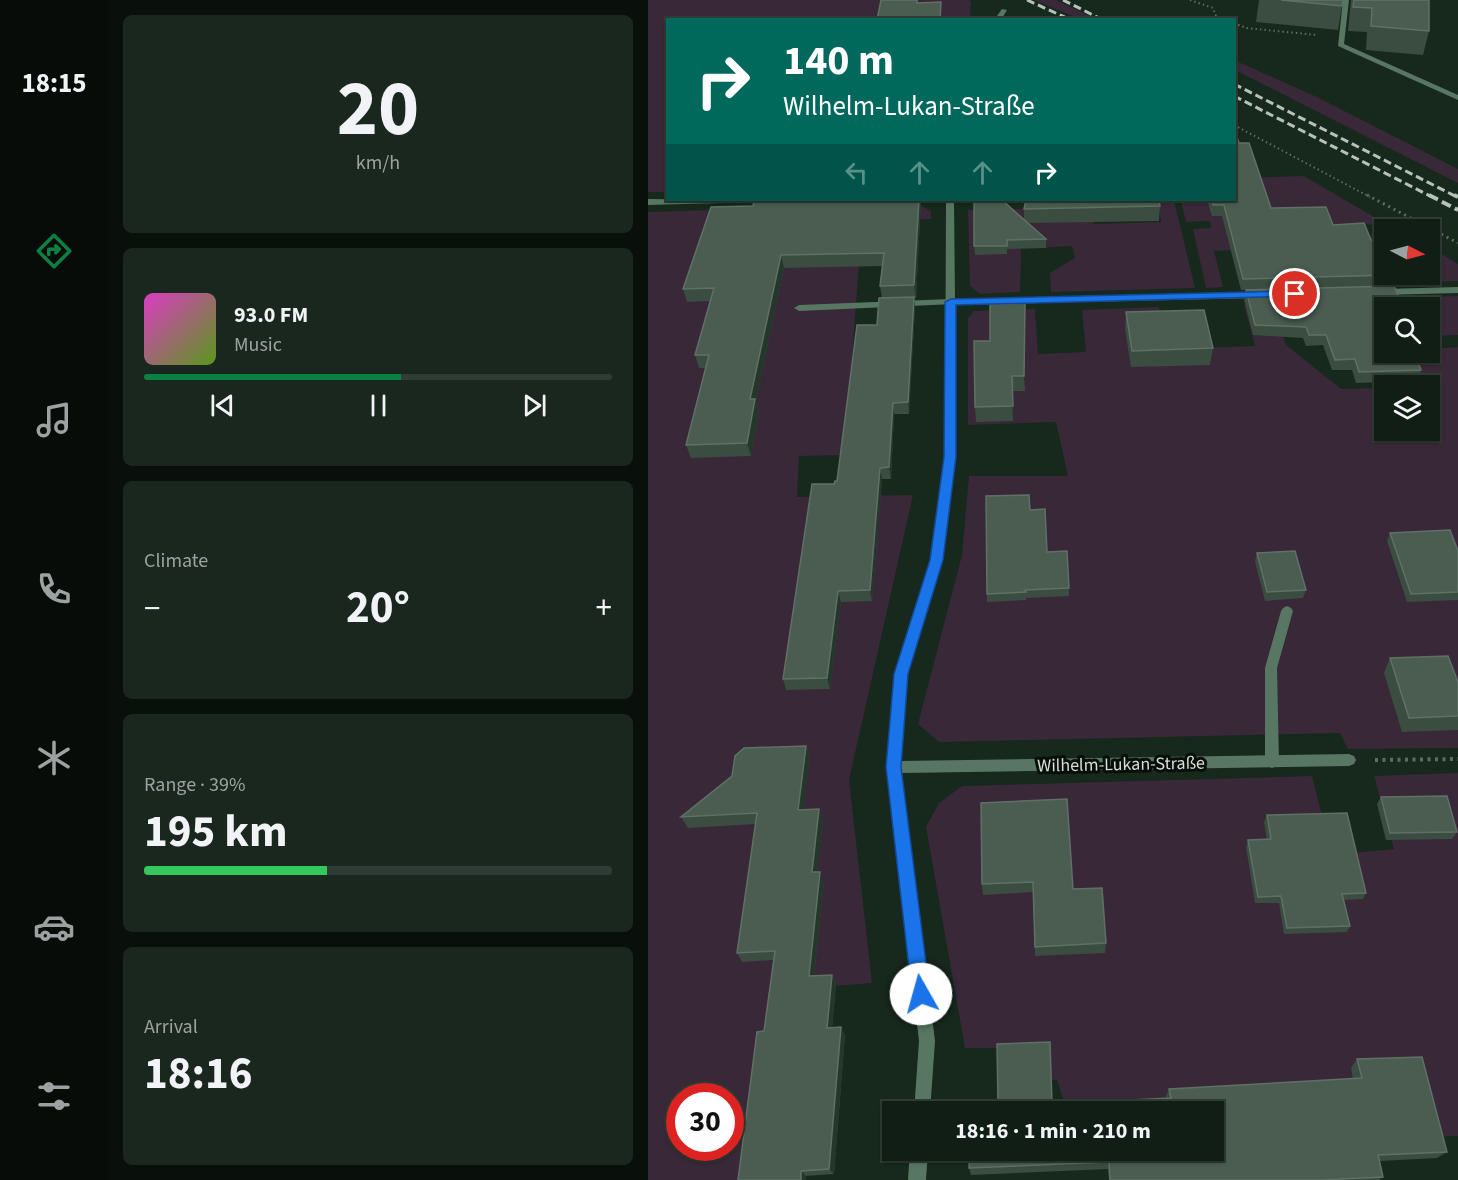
<!DOCTYPE html>
<html lang="en">
<head>
<meta charset="utf-8">
<style>
	:root { --surface:#111e16; --page:#1a271f; --text:#f1f3f6; --muted:#9ca2a1; --line:#303c35; --accent:#0b8043 }
	body { margin:0; font-family:"Source Sans 3",sans-serif; background:var(--page); color:var(--text); height:100vh; display:flex; flex-direction:column; font-size:22px; white-space:nowrap }
	* { box-sizing:border-box; margin:0 }
	p { font-size:20px; color:var(--muted) }
	.icon { flex:none; width:33px; height:33px; fill:none; stroke:currentColor; stroke-width:2; stroke-linecap:round; stroke-linejoin:round }
	.map { position:relative; flex:1; overflow:hidden }
	.panel { display:flex; flex-direction:column; gap:15px; padding:15px; background:#09100c; width:540px }
	.panel>* { flex:none }
	.guide { position:absolute; left:18px; top:18px; width:570px; height:183px; border-radius:0px; box-shadow:0 2px 4px #0004,0 0 0 2px var(--line); background:#00695c; color:#fff; overflow:hidden }
	.needle { width:39px; rotate:96deg }
	.fabs { position:absolute; left:726px; top:219px; display:grid; gap:12px }
	.fabs a { display:grid; place-items:center; width:66px; height:66px; border-radius:0px; background:var(--surface); box-shadow:0 2px 4px #0004,0 0 0 2px var(--line); font-size:30px }
	.speed { position:absolute; left:18px; top:1083px; display:flex; gap:12px; font-size:30px; font-weight:700; text-align:center }
	.speed>* { display:grid; place-content:center; width:78px; height:78px; border-radius:50%; background:var(--surface); box-shadow:0 2px 4px #0004,0 0 0 2px var(--line); line-height:1 }
	.speed .limit { border:9px solid #d22; background:#fff; color:#111 }
	.pin { position:absolute; display:grid; place-items:center; width:51px; height:51px; color:#fff; margin:-26px; border:3px solid #fff; border-radius:50%; box-shadow:0 2px 6px #0007 }
	.me { position:absolute; width:66px; margin:-33px; rotate:353deg; stroke-linejoin:round; filter:drop-shadow(0 0 4px #0008) }
	.turn { display:flex; align-items:center; gap:21px; height:126px; padding:0 18px; font-size:27px }
	.turn .icon { width:78px; height:78px; stroke-width:2.5 }
	.turn b { display:block; font-size:42px; line-height:51px }
	.lanes { display:flex; align-items:center; height:57px; padding:0 18px; background:#0003; justify-content:center; gap:30px; direction:ltr }
	.lanes .off { opacity:.35 }
	.big { font-size:45px; font-weight:700; line-height:1.1 }
	.panel .widget { flex:1; display:flex; flex-direction:column; justify-content:center; gap:9px; min-width:0; padding:0 21px; border-radius:9px; background:var(--page) }
	.panel .dial { align-items:center; gap:0 }
	.dial b { font-size:78px; line-height:1 }
	.song { display:flex; align-items:center; gap:18px }
	.cover { width:72px; height:72px; border-radius:9px; background:linear-gradient(135deg,hsl(310 70% 55%),hsl(90 70% 35%)) }
	.played { height:6px; border-radius:3px; background:linear-gradient(90deg,var(--accent) 55%,var(--line) 55%) }
	.keys { display:flex; justify-content:space-around; direction:ltr }
	.heat { display:flex; justify-content:space-between; align-items:center; font-size:33px; direction:ltr }
	.charge { height:9px; border-radius:4px; background:linear-gradient(90deg,#34c759 39%,var(--line) 0) }
	.trip { position:absolute; left:234px; top:1101px; width:342px; height:60px; border-radius:0px; background:var(--surface); box-shadow:0 2px 4px #0004,0 0 0 2px var(--line); font-weight:700; line-height:60px; text-align:center }
	main { display:flex; flex:1; min-height:0 }
	.dock { display:flex; flex-direction:column; width:108px; justify-content:space-around; align-items:center; background:#070c09; color:var(--muted) }
	.dock .icon { width:42px; height:42px }
	.dock .active { color:var(--accent) }
	.dock b { font-size:27px; color:var(--text) }
	.map>svg:first-child { display:block }
	.green { fill:#382838; fill-rule:evenodd }
	.lines { fill:none; stroke-linecap:round; stroke-linejoin:round }
	.path-far2 { stroke:#5e6c63; stroke-width:2; stroke-dasharray:1.5 3; stroke-linecap:butt }
	.path-far1 { stroke:#5e6c63; stroke-width:3; stroke-dasharray:2 4; stroke-linecap:butt }
	.path { stroke:#5e6c63; stroke-width:4; stroke-dasharray:3 4.5; stroke-linecap:butt }
	.lane { fill:#577762; fill-rule:evenodd }
	.street { fill:#577762; fill-rule:evenodd }
	.rail-far1 { stroke:#b6c1ba; stroke-width:3; stroke-dasharray:8 4; stroke-linecap:butt }
	.rail { stroke:#b6c1ba; stroke-width:4; stroke-dasharray:10 4.5; stroke-linecap:butt }
	.wall { fill:#3b4c40 }
	.shaded-wall { fill:#25372b }
	.building { fill:#4b5c51; stroke:#607066; stroke-width:1.5 }
	.route { fill:#1a73e8; stroke:#114b97; stroke-width:1.5 }
	.labels { text-anchor:middle; stroke-width:6; stroke-linejoin:round; paint-order:stroke }
	.street-label { font-size:18px; fill:#d4ded7; stroke:#080f0a }
</style>
</head>
<body>
<main>
<nav class="dock">
<b>18:15</b>
<svg class="icon active" aria-label="directions" viewBox="0 0 24 24"><path d="M12 3l9 9-9 9-9-9zM9 14v-3h6M13 9l2 2-2 2"/></svg>
<svg class="icon" aria-label="music" viewBox="0 0 24 24"><path d="M9 18V5l10-2v13"/><circle cx="6" cy="18" r="3"/><circle cx="16" cy="16" r="3"/></svg>
<svg class="icon" aria-label="phone" viewBox="0 0 24 24"><path d="M5 4h4l2 5-3 2q2 4 5 5l2-3 5 2v4C11 20 4 13 5 4z"/></svg>
<svg class="icon" aria-label="climate" viewBox="0 0 24 24"><path d="M12 3v18M4 7l16 10M4 17L20 7"/></svg>
<svg class="icon" aria-label="car" viewBox="0 0 24 24"><path d="M5 17H2v-5l4-1 3-4h7l3 4 3 1v5h-3M9 17h6M6 11h13"/><circle cx="7" cy="17" r="2"/><circle cx="17" cy="17" r="2"/></svg>
<svg class="icon" aria-label="filters" viewBox="0 0 24 24"><path d="M4 7h16M4 17h16"/><circle cx="9" cy="7" r="2"/><circle cx="15" cy="17" r="2"/></svg>
</nav>
<section class="panel">
<div class="widget dial"><b>20</b><p>km/h</p></div>
<div class="widget">
<div class="song"><i class="cover"></i><div><b>93.0 FM</b><p>Music</p></div></div>
<div class="played"></div>
<div class="keys"><svg class="icon" aria-label="previous" viewBox="0 0 24 24"><path d="M18 5L8 12l10 7zM5 5v14"/></svg><svg class="icon" aria-label="pause" viewBox="0 0 24 24"><path d="M8 5v14M16 5v14"/></svg><svg class="icon" aria-label="next" viewBox="0 0 24 24"><path d="M6 5l10 7-10 7zM19 5v14"/></svg></div>
</div>
<div class="widget"><p>Climate</p>
<div class="heat"><a>−</a><b class="big">20°</b><a>+</a></div>
</div>
<div class="widget"><p>Range · 39%</p><b class="big">195 km</b><div class="charge"></div></div>
<div class="widget"><p>Arrival</p><b class="big">18:16</b></div>
</section>
<div class="map">
<svg width="810" height="1180" viewBox="0 0 810 1180">
	<rect width="100%" height="100%" fill="#17281d"/>
	<g class="green">
		<path d="M0,0H320L323,1L322,19L20,20L19,192H0Z"/>
		<path d="M386,0H408L448,19H432Z"/>
		<path d="M586,60L669,97L810,169V183L587,70Z"/>
		<path d="M656,176L738,224L684,226L640,248L566,251L575,287L558,288L545,229L563,228L562,221L538,222L533,200H586L587,178Z"/>
		<path d="M442,200L445,224L513,222L510,200H526L547,288L403,292L402,273L427,258L424,246L373,249L372,292L332,294L322,286L320,210L380,209Z"/>
		<path d="M270,204L283,211V219L214,222L197,455L151,456L149,497L265,495L201,780L224,983L137,990L99,1180H0V212ZM32,1096H82V1148H32Z"/>
		<path d="M736,235V274H782V247L810,264V281L723,284L717,236Z"/>
		<path d="M810,296V335L782,336V308L751,307L746,298Z"/>
		<path d="M625,304L638,345L693,389L736,388V430H782V386L770,385L758,356L762,353L782,352V349L810,347V748L700,749L692,733L291,742L270,724L314,555L321,476H420L408,422L320,425V318L326,311L387,309L390,354L438,352L434,310L511,307L520,349L607,346L596,305Z"/>
		<path d="M810,773V1136L566,1140V1112L419,1111L409,1080L369,1076V1048H317L278,827L291,803L314,786L664,776L684,855L746,849L726,776Z"/>
	</g>
	<g class="lines">
		<g class="path-far2">
			<path d="M542,0L565,8L568,16L576,20"/>
			<path d="M586,23L598,28L669,35"/>
			<path d="M586,125L722,197"/>
		</g>
		<path class="path-far1" d="M719,195L810,243"/>
		<path class="path" d="M727,760L810,759"/>
		<g class="lane">
			<path d="M303,299L308,302L306,304L151,311L146,308L151,305Z"/>
			<path d="M639,606L643,608L645,611L629,668L631,762L629,766L624,768L619,766L617,762V668L633,611L635,608Z"/>
		</g>
		<g class="street">
			<path d="M695,0H701L696,44L810,95V100L690,46Z"/>
			<path d="M354,9L359,10L353,20H346Z"/>
			<path d="M0,199L78,200L74,203L0,205Z"/>
			<path d="M298,200H306L307,299L613,292L618,295L613,298L307,305V457L294,560L259,674L253,761L701,754L706,756L708,760L706,764L701,766L254,773L287,1041L282,1112H266L271,1041L239,767L247,674L282,560L297,457Z"/>
			<path d="M810,287V293L733,295L728,292L733,289Z"/>
			<path d="M262,1150H280L278,1180H260Z"/>
		</g>
		<g class="rail-far1">
			<path d="M379,0L423,20"/>
			<path d="M415,0L455,20"/>
			<path d="M586,84L809,197"/>
			<path d="M586,96L784,197"/>
		</g>
		<g class="rail">
			<path d="M781,195L810,210"/>
			<path d="M806,195L810,197"/>
		</g>
	</g>
	<g class="wall">
		<path d="M611,0H695L690,30L608,22Z"/>
		<path d="M703,0H781V31L775,55L718,50L719,32L700,31Z"/>
		<path d="M591,143L623,208L723,240L742,275L738,286L736,308L773,370L769,381L708,383L704,370H684L675,345L658,346L655,338L605,335L596,300L598,290H593L574,216H564L559,200H586Z"/>
		<path d="M106,200H273L268,298H266L267,308L261,414H246L243,479H234L224,601L193,602L182,689L138,690L135,679L186,484L189,481L229,325L234,298L232,286L234,266L136,268L108,401L111,412L103,456L43,458L38,445L57,368H51L47,355L62,301L39,302L35,289L105,206Z"/>
		<path d="M512,206L511,221L380,223L398,239V248L359,249V254L327,255L326,246L376,219V209Z"/>
		<path d="M377,303V391H364L365,421L328,422L327,407L342,341Z"/>
		<path d="M478,312L565,348L562,365L483,367L477,329Z"/>
		<path d="M382,510L399,552L421,588V596L378,598V600L339,602V594Z"/>
		<path d="M742,533L810,551V600L759,602L739,541Z"/>
		<path d="M609,553L658,590L655,598L617,601L607,561Z"/>
		<path d="M742,658L810,682V730L754,732L736,673Z"/>
		<path d="M158,746L162,757L155,810L171,809L175,819L169,872L176,882L166,976L184,975L188,984L184,1028L197,1035L186,1174L158,1176V1180H90L116,1031L125,960L94,962L89,953L108,824L40,828L33,817Z"/>
		<path d="M733,797L809,832L804,839L738,840L729,804Z"/>
		<path d="M333,803L425,889L458,943L457,953L387,956L385,892L335,895L334,884Z"/>
		<path d="M619,815L718,893L715,899L696,900L702,926L699,932L636,934L631,903H607L598,847L600,840H619L616,822Z"/>
		<path d="M709,1059L799,1152L789,1158L732,1161L735,1177L731,1180H461L460,1169L323,1175L321,1168L404,1104L519,1099L518,1096L521,1089L705,1079L703,1068Z"/>
	</g>
	<g class="shaded-wall">
		<path d="M271,200H273L268,298L266,285Z"/>
		<path d="M133,255L136,268L108,401L111,412L103,456L99,443L102,399Z"/>
		<path d="M266,297L267,308L261,414L260,402Z"/>
		<path d="M377,303V391L376,376Z"/>
		<path d="M245,403L246,414L243,479L241,467Z"/>
		<path d="M232,468L234,479L224,601L222,590Z"/>
		<path d="M190,591L193,602L182,689L179,678Z"/>
		<path d="M158,746L162,757L154,820L150,810Z"/>
		<path d="M171,809L175,819L168,882L164,872Z"/>
		<path d="M172,872L176,882L165,984L161,976Z"/>
		<path d="M184,975L188,984L183,1036L179,1028Z"/>
		<path d="M193,1027L197,1035L186,1174L181,1169Z"/>
		<path d="M153,1171L158,1176V1180H153Z"/>
	</g>
	<g class="building">
		<path d="M233,0H269V3L293,2L292,20H229Z"/>
		<path d="M633,0H695L694,6Z"/>
		<path d="M706,0H781V31L723,26L724,8L705,7Z"/>
		<path d="M586,129L591,143H601L623,208L678,207L685,225L716,223L723,240H727L736,263V274H741L742,275L595,279L576,205H565L564,200H586Z"/>
		<path d="M106,200H271L266,285L232,286L236,253L133,255L102,399H107L99,443L38,445L61,355H47L66,288L35,289L63,207L105,206Z"/>
		<path d="M326,200H354L398,239L359,240V246H326Z"/>
		<path d="M378,200H511L512,206L376,209Z"/>
		<path d="M746,286L755,308H736V352H766L773,370L711,372L707,359L687,360L678,335H661L658,327L607,325L598,290Z"/>
		<path d="M266,297L260,402L245,403L241,467L232,468L222,590L190,591L179,678L135,679L164,484H186L187,481H189L209,325H229L231,298Z"/>
		<path d="M377,303L376,376H364L365,406L327,407L326,341H342V304Z"/>
		<path d="M556,310L565,348L484,351L478,312Z"/>
		<path d="M381,495L382,510L397,509L399,552L419,551L421,588L377,590L378,592L339,594L338,496Z"/>
		<path d="M802,530L810,551V592L763,594L742,533Z"/>
		<path d="M647,551L658,590L619,592L609,553Z"/>
		<path d="M800,656L810,682V716L761,718L742,658Z"/>
		<path d="M158,746L150,810L171,809L164,872H172L161,976L184,975L179,1028L193,1027L181,1169L153,1171V1180H90L109,1032L116,1031L127,951L89,953L109,813L33,817L84,776L87,756L96,748Z"/>
		<path d="M799,796L809,832L742,833L733,797Z"/>
		<path d="M419,799L425,889L454,888L458,943L387,947L385,882L334,884L333,803Z"/>
		<path d="M699,813L718,893L694,894L702,926L639,928L633,896L610,897L600,840L623,839L619,815Z"/>
		<path d="M402,1042L404,1104L523,1098L521,1089L714,1078L709,1059L774,1057L799,1152L730,1155L735,1177L673,1180H462L461,1162L321,1168L322,1150H566V1112H323V1103L350,1102L349,1044Z"/>
	</g>
	<path class="route" d="M647,291L651,292V296L308,305V457L295,560L260,674L253,767L282,994L279,1000L273,1003L267,1000L264,994L238,767L246,674L282,560L296,457L297,302L303,299Z"/>
	<g class="labels">
		<g class="street-label">
			<text transform="translate(473 764) rotate(-1)" y="6">Wilhelm-Lukan-Straße</text>
		</g>
	</g>
</svg>
<div class="fabs">
<a><svg class="needle" viewBox="-14 -14 28 28"><path d="M0-13l5 13h-10z" fill="#e53935"/><path d="M0 13l5-13h-10z" fill="#9ca2a1"/></svg></a>
<a><svg class="icon" aria-label="search" viewBox="0 0 24 24"><circle cx="10" cy="10" r="6"/><path d="M15 15l6 6"/></svg></a>
<a><svg class="icon" aria-label="layers" viewBox="0 0 24 24"><path d="M12 4l9 5-9 5-9-5zM3 14l9 5 9-5"/></svg></a>
</div>
<div class="speed"><div class="limit">30</div></div>
<div class="pin" style="left:647px;top:294px;background:#d93025"><svg class="icon" aria-label="arrive" viewBox="0 0 24 24"><path d="M6 21V4h12l-3 4 3 4H6"/></svg></div>
<svg class="me" style="left:273px;top:994px" viewBox="-20 -20 40 40"><circle r="19" fill="#fff"/><path d="M0-13L10 11 0 6-10 11z" fill="#1a73e8"/></svg>
<div class="trip">18:16 · 1 min · 210 m</div>
<div class="guide">
<div class="turn"><svg class="icon" aria-label="right" viewBox="0 0 24 24"><path d="M7 20v-9h11M14 6l5 5-5 5"/></svg><div><b>140 m</b>Wilhelm-Lukan-Straße</div></div>
<div class="lanes"><svg class="icon off" aria-label="left" viewBox="0 0 24 24"><path d="M17 20v-9H6M10 6l-5 5 5 5"/></svg><svg class="icon off" aria-label="ahead" viewBox="0 0 24 24"><path d="M12 20V5M6 11l6-6 6 6"/></svg><svg class="icon off" aria-label="ahead" viewBox="0 0 24 24"><path d="M12 20V5M6 11l6-6 6 6"/></svg><svg class="icon" aria-label="right" viewBox="0 0 24 24"><path d="M7 20v-9h11M14 6l5 5-5 5"/></svg></div>
</div>
</div>
</main>
</body>
</html>
